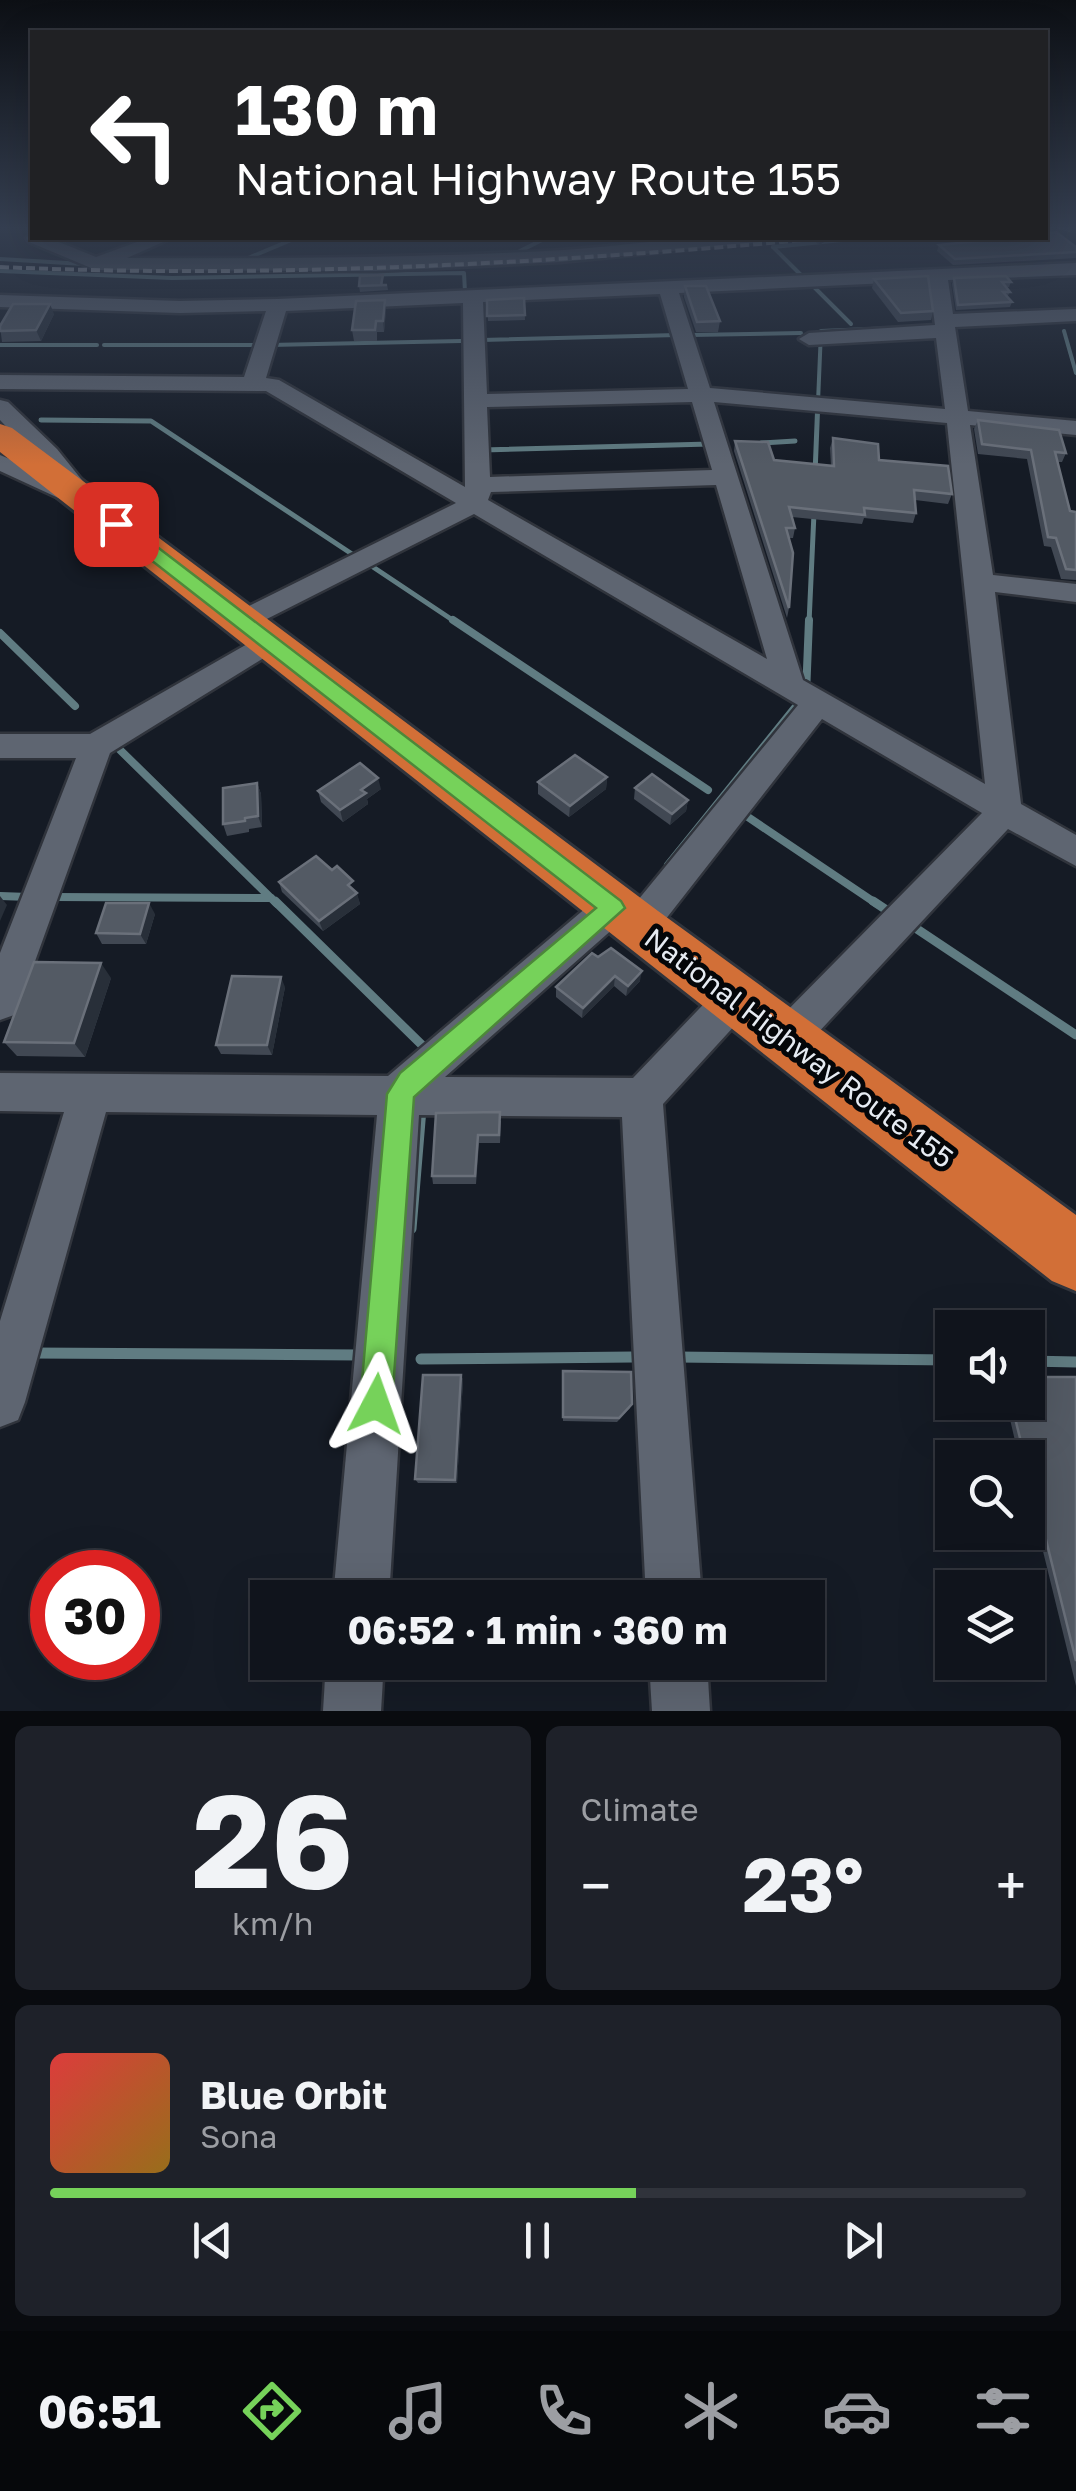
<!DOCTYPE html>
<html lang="en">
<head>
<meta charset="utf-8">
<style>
	:root { --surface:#10141c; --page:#1e2129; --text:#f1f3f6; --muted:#9c9ea3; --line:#30333b; --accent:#76d25a }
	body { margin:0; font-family:"Golos Text",sans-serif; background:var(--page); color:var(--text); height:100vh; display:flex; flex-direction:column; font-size:38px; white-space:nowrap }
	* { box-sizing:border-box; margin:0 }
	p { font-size:32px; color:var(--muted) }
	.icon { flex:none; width:55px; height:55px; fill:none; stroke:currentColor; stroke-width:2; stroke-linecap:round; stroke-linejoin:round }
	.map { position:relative; height:1711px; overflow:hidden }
	.sheet { display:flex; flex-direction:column; gap:15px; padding:15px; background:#090b0f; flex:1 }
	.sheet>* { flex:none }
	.guide { position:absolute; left:30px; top:30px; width:1018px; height:210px; border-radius:0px; box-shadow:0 10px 40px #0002,0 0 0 2px var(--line); background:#202124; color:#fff; overflow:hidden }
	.controls { position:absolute; left:935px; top:1310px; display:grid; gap:20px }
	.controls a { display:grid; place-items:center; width:110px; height:110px; border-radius:0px; background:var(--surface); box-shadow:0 10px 40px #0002,0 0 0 2px var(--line); font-size:50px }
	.speed { position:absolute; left:30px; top:1550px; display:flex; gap:20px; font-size:50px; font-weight:700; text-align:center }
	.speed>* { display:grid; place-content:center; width:130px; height:130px; border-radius:50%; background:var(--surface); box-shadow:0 10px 40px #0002,0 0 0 2px var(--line); line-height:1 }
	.speed .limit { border:15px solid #d22; background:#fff; color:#111 }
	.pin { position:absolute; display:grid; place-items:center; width:85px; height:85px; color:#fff; margin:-42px; border-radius:20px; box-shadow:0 5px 15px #0006 }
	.me { position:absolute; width:110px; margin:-55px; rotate:4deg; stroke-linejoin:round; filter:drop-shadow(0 0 8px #0008) }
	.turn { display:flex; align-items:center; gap:35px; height:210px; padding:0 40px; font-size:45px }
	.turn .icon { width:130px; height:130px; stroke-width:2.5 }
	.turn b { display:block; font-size:70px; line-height:85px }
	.big { font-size:75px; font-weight:700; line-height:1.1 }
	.sheet .card { flex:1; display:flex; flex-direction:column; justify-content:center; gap:15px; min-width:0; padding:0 35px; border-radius:15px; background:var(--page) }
	.sheet .dial { align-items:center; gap:0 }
	.dial b { font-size:130px; line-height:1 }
	.song { display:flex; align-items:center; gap:30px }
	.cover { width:120px; height:120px; border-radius:15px; background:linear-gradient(135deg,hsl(0 70% 55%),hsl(40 70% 35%)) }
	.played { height:10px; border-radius:5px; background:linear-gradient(90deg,var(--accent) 60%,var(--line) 60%) }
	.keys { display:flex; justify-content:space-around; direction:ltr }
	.heat { display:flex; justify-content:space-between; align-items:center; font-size:55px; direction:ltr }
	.sheet .tiles { flex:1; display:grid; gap:15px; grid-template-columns:1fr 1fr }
	.card:last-child { grid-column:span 2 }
	.trip { position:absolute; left:250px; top:1580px; width:575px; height:100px; border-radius:0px; background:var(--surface); box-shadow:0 10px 40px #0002,0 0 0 2px var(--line); font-weight:700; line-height:100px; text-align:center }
	.tabs { display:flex; height:160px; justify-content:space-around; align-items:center; background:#06080b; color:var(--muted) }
	.tabs .icon { width:70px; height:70px }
	.tabs .current { color:var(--accent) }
	.tabs b { font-size:45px; color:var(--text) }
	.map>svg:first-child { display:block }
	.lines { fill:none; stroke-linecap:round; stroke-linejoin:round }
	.stream-far4 { stroke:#607c82; stroke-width:4 }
	.stream-far3 { stroke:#607c82; stroke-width:5 }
	.stream-far2 { stroke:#607c82; stroke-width:8 }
	.stream-far1 { stroke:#607c82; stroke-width:9 }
	.stream { stroke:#607c82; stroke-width:11 }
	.minor-casing { stroke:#30343c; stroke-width:5 }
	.highway-casing { stroke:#30343c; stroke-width:6 }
	.minor { fill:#5e6571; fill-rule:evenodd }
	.highway { fill:#d26f37; fill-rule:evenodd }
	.rail { stroke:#c1c7ce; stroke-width:4; stroke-dasharray:9 4; stroke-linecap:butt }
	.wall { fill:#414853 }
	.shaded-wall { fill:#282f39 }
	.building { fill:#535a64; stroke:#6a707a; stroke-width:2.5 }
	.route { fill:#76d25a; stroke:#4d883a; stroke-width:2.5 }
	.labels { text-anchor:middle; stroke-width:10; stroke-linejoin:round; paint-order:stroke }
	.street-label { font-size:28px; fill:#e6ebf2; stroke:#040609 }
</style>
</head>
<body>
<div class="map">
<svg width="1076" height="1711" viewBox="0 0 1076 1711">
	<rect width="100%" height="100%" fill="#151b25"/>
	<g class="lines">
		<g class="stream-far4">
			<path d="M1057,226L1069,230"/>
			<path d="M773,247L862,238"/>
			<path d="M773,247L803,277"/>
			<path d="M510,256L546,238"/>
			<path d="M0,259L84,264"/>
			<path d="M241,261L296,238"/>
			<path d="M0,271L172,278L464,273L465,292"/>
			<path d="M812,285L851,324"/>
			<path d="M1064,331L1076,373"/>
			<path d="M690,335L801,333"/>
			<path d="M482,340L677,335"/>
			<path d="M0,345H97"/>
			<path d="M104,345H262"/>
			<path d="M269,345L461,341"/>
			<path d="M818,402L821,331L894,328"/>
		</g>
		<g class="stream-far3">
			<path d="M41,420L151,421L355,556"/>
			<path d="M761,443L795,441"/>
			<path d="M483,450L710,444"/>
			<path d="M815,474L818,399"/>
			<path d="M367,563L457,623"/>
			<path d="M809,623L814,513"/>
		</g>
		<g class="stream-far2">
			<path d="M453,620L708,790"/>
			<path d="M0,633L75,706"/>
			<path d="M115,745L277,904"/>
			<path d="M745,815L877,904"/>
			<path d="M668,865L806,694L809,620"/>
			<path d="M0,896L29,897"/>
			<path d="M53,897L271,898"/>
		</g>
		<g class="stream-far1">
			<path d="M275,901L423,1046"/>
			<path d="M873,901L894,915"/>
			<path d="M914,927L1076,1035"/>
			<path d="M412,1229L422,1109"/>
		</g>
		<g class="stream">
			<path d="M30,1353L360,1355"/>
			<path d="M677,1357L952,1360"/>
			<path d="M421,1359L633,1357"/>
			<path d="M1028,1361L1076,1362"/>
		</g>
		<g class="minor-casing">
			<g id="minor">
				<path d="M32,233V238H49L96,257L148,238H172L127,258C267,259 405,258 545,251C618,248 691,233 764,238L755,243L560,262L376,271L96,270L29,242L26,238Z"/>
				<path d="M1076,263V275L948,280L953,314L1076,309V321L955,327L968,411L1076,421V435L970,425L993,575L1076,584V602L995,592L1021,804L1076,835V866L1008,829L801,1051L787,1056L773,1051L767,1038L773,1025L982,813L822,719L651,938L638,942L625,938L620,927L623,920L445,1077L633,1078L720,987L734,982L748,987L753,999L748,1011L663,1104L702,1598H646L622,1117L419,1115L389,1598H333L377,1115L106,1112L25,1402L18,1420L0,1427V1321L64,1112L0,1111V1073L388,1076L600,896L613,892L626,896L629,911L798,705L474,514L253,626H233L229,620L233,614L456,503L266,391L0,389V375L244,377L266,311L180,313L0,307V295L180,301L278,299ZM929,281L935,325L809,333L799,339L809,345L936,338L945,409L710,388L679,293ZM660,294L688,389L487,394L483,302ZM463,303L465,487L279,380L266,378L286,311ZM692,402L712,470L490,477L487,407ZM714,402L947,423L985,784L803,680ZM716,485L767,659L488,500L491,492Z"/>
				<path d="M0,400L8,402L57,449L94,495L90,500L65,501L0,471V455L55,478L0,420Z"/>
				<path d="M270,631L280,634L285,641L280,648L110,753L20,1003L14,1015L0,1020V953L76,758H0V734H90Z"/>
				<path d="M326,1662H384L381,1711H323Z"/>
				<path d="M649,1662H707L710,1711H652Z"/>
			</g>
		</g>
		<g class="highway-casing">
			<path id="highway" d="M0,424L12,428L658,911L1076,1215V1291L1052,1281L0,452Z"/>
		</g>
		<use href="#minor" class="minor"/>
		<use href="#highway" class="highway"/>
		<path class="rail" d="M0,267C277,279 551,263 827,238"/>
	</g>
	<g class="wall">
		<path d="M811,238H831L819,245Z"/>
		<path d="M939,245L1076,247V258L953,265L937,251Z"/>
		<path d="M954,278L1011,282L1009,287H1007L1010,292L1007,297L1012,302L1010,307L956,310L952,284Z"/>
		<path d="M874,279L933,311L931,320L898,322L872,288Z"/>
		<path d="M383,280V284H387L388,290L360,292L359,286Z"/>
		<path d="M685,286L720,321L718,332H696L684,297Z"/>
		<path d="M524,298L525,320L488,321L487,300Z"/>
		<path d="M386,310L384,332H377V341H354L352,330Z"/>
		<path d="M54,314L41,341L2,342L0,326Z"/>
		<path d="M978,420L1066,453L1062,462H1057L1070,511L1076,512V580L1061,579L1051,547L1044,546L1027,459L978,454L974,429Z"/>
		<path d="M833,438L952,494L948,504L915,500L916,513L913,523L864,518L862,524L792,517L795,528L793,538H789V608L787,618L734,451L735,441L774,460L831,466L830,448Z"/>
		<path d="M607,777L606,789L569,817L538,794V782Z"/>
		<path d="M257,783L261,794L262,827L249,829V832L227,836L223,824Z"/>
		<path d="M635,788L688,800L686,811L670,825L634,799Z"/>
		<path d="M381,789L367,799L368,804L343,822L321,802L318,791Z"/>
		<path d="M279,882L356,892L360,904L323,931L282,892Z"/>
		<path d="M155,914L146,944H102L96,933Z"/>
		<path d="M598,957L640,981L626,996L614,986L582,1018L556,997V987Z"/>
		<path d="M111,978L85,1057L17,1056L4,1042Z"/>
		<path d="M285,987L272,1055L221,1054L216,1045Z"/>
		<path d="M436,1113L501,1121L500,1143H479L476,1184H433L432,1176Z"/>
		<path d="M563,1371L630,1408L617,1422L563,1421Z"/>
		<path d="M461,1375L463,1380L457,1483H418L415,1479Z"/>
		<path d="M1076,1377V1686L1028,1490V1458H1019L1006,1402H1028Z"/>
	</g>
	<g class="shaded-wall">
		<path d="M822,238H831L819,245L820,239Z"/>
		<path d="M385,300L386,310L384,332L383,321Z"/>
		<path d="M50,304L54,314L41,341L36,330Z"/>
		<path d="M607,777L606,789L569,817L570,806Z"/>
		<path d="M378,778L381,789L367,799L368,804L343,822L340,810L361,790Z"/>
		<path d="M257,783L261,794L262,827L258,816Z"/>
		<path d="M688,800L686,811L670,825L672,814Z"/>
		<path d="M357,893L360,904L323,931L319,921Z"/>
		<path d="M0,896L7,905L0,921Z"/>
		<path d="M149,903L155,914L146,944L140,934Z"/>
		<path d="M101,963L111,978L85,1057L74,1043Z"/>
		<path d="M642,971L640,981L626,996L628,986Z"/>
		<path d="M615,976L614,986L582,1018L583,1008Z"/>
		<path d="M281,977L285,987L272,1055L267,1045Z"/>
		<path d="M461,1375L463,1380L457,1483L455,1480Z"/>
	</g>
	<g class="building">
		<path d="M1056,232L1076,247V252L955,259L939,245L1009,238H1045V234Z"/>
		<path d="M383,275L381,285H387L359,286L360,276Z"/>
		<path d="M928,276L933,311L901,313L874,279Z"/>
		<path d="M1006,276L1011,282H1002L1010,292H1003L1012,302L958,305L954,278Z"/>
		<path d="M685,286H706L720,321L697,322Z"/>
		<path d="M524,298L525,315L487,316V300Z"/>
		<path d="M385,300L383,321H376L375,330H352L356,301Z"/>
		<path d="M13,304H50L36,330L0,331V326Z"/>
		<path d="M978,420L1059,430L1066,453L1055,452L1070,511L1076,512V570L1066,569L1056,538L1048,537L1031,450L982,444Z"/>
		<path d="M833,438L878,444L879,460L948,466L952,494L914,490L916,513L864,508L865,515L789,507L795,528H786L793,553L789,608L735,441L768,442L774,460L834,466Z"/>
		<path d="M575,755L607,777L570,806L538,782Z"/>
		<path d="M360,763L378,778L361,790L366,793L340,810L318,791Z"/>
		<path d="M652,774L688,800L672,814L635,788Z"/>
		<path d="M257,783L258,816L245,818V821L223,824V788Z"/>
		<path d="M316,856L332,870L337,866L353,881L348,885L357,893L319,921L279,882Z"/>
		<path d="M106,903H149L140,934L96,933Z"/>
		<path d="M611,948L642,971L628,986L615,976L583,1008L556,987L592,953L598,957Z"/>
		<path d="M34,962L101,963L74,1043L4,1042Z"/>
		<path d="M232,976L281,977L267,1045H216Z"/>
		<path d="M500,1112L499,1135H478L475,1176H432L436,1113Z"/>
		<path d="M563,1371L631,1372L632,1404L619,1418L563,1417Z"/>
		<path d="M423,1375H461L455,1480L415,1479Z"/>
		<path d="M1028,1377H1076V1661L1028,1467V1458H1025L1011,1402H1028Z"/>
	</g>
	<linearGradient id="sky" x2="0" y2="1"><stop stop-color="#0c0f14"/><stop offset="0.49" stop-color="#353f51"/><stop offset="1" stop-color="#353f51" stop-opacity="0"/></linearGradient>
	<rect width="1076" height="465" fill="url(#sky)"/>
	<path class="route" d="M110,520H122L621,901L625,908L414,1097L392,1404L387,1415L376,1420L365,1415L360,1404L387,1094L400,1073L596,908L110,528Z"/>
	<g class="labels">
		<g class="street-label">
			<text transform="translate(799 1048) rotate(37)" y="10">National Highway Route 155</text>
		</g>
	</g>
</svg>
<div class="controls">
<a><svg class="icon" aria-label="sound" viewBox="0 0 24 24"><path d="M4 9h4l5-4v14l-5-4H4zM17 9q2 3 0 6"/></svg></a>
<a><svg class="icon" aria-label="search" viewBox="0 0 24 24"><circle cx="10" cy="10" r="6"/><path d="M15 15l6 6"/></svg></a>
<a><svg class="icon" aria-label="layers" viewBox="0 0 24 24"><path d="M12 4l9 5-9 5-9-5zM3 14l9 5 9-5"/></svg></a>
</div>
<div class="speed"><div class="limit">30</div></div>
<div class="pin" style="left:116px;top:524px;background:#d93025"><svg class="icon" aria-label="arrive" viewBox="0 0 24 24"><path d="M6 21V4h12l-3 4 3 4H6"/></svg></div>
<svg class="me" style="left:376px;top:1404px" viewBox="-20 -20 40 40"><path d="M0-17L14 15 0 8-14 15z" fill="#76d25a" stroke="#fff" stroke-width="4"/></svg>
<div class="trip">06:52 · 1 min · 360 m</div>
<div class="guide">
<div class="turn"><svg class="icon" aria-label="left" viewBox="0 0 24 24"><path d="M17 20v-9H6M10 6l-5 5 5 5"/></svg><div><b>130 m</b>National Highway Route 155</div></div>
</div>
</div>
<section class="sheet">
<div class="tiles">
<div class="card dial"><b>26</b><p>km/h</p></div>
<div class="card"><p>Climate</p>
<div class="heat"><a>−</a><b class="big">23°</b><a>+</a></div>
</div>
<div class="card">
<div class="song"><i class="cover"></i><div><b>Blue Orbit</b><p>Sona</p></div></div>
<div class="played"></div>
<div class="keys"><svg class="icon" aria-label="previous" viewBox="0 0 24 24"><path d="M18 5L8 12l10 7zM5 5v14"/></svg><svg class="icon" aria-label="pause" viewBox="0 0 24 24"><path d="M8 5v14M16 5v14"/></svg><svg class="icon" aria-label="next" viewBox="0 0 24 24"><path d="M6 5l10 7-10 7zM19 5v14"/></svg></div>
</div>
</div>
</section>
<nav class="tabs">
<b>06:51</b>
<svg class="icon current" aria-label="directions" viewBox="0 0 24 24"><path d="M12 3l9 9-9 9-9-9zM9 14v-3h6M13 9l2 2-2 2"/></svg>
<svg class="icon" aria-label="music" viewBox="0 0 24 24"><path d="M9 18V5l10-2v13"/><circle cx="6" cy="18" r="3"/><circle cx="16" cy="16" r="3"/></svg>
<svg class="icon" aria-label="phone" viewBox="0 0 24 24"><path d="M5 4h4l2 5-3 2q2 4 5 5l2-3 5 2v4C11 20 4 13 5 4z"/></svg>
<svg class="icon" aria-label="climate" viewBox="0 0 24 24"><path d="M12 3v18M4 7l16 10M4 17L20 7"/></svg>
<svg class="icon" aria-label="car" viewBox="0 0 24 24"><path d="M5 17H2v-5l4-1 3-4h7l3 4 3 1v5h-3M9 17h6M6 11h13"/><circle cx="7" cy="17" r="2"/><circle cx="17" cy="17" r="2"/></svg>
<svg class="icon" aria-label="filters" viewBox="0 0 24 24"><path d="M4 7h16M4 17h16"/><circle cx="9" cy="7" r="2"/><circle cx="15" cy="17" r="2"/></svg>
</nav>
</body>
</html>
